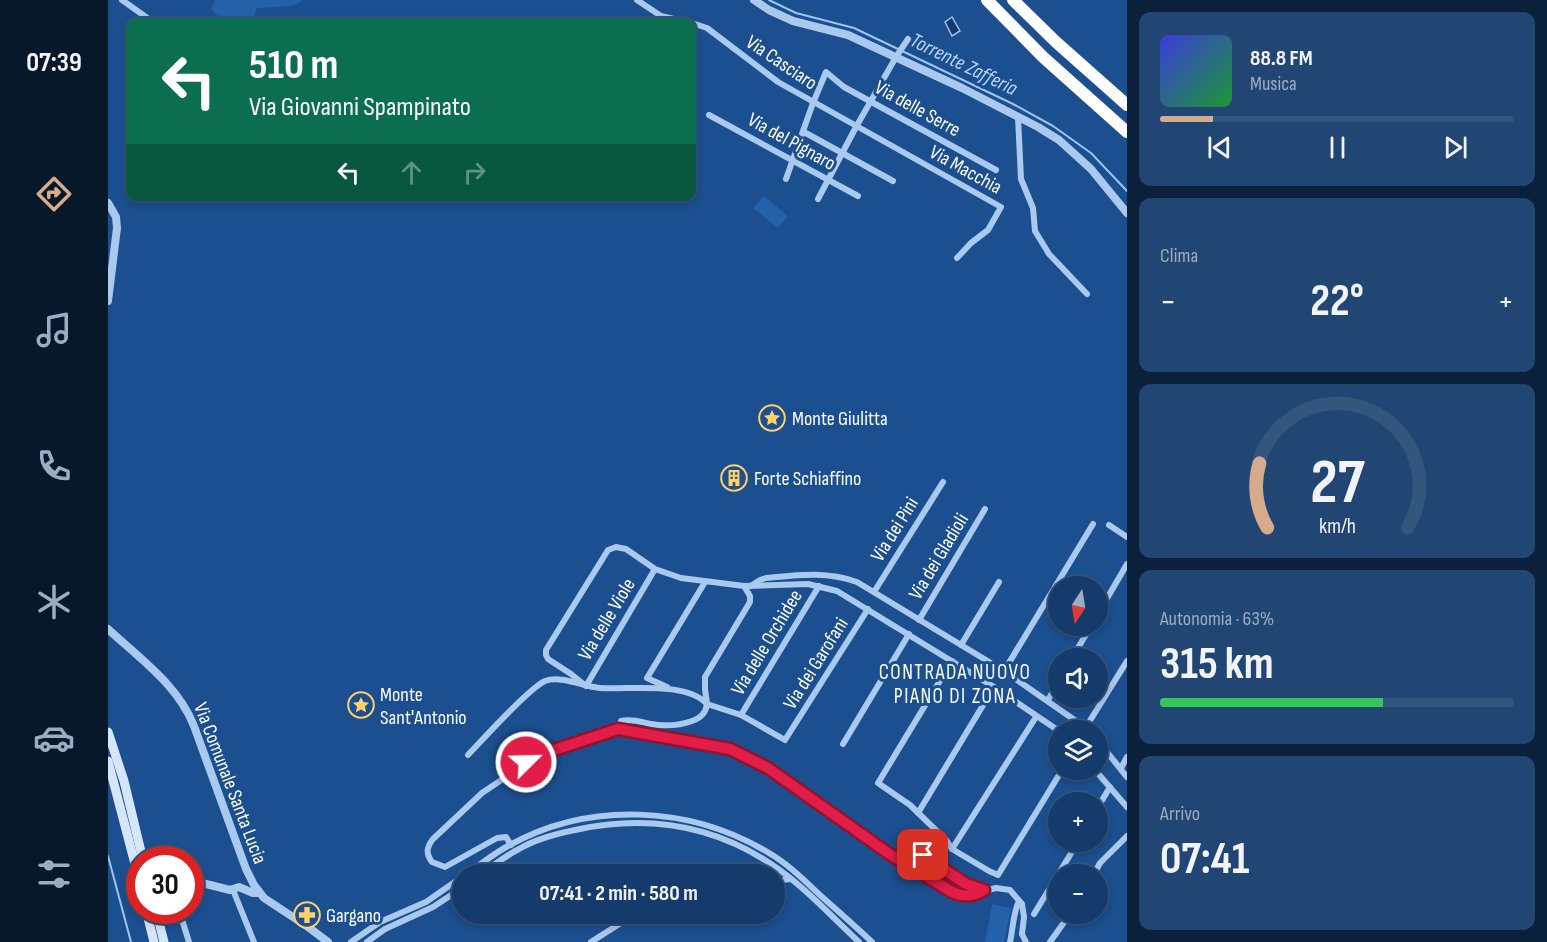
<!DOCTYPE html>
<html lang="it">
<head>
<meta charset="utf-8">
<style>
	:root { --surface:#143b6b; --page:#214673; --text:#f1f3f6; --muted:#9dadc1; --line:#33557e; --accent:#d6ab8b }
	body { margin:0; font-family:"Sofia Sans Condensed",sans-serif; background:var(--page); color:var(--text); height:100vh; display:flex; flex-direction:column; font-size:22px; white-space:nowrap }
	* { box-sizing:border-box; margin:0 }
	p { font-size:20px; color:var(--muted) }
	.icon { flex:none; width:33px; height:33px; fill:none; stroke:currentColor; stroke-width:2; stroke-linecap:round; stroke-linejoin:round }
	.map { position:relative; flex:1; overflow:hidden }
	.panel { display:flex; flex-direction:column; gap:12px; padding:12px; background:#0b203b; width:420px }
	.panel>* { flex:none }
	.banner { position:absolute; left:18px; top:18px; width:570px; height:183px; border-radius:12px; box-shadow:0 3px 9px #0003,0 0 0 2px var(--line); background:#0b6e4f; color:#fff; overflow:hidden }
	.needle { width:39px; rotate:192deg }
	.tools { position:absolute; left:940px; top:576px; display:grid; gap:12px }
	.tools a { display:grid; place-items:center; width:60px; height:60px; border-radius:50%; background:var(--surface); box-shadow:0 3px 9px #0003,0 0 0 2px var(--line); font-size:30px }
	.speed { position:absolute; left:18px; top:846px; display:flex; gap:12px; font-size:30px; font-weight:700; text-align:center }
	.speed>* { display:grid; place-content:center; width:78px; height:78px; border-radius:50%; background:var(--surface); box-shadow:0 3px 9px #0003,0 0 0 2px var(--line); line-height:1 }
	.speed .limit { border:9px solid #d22; background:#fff; color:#111 }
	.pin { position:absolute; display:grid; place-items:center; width:51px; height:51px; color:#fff; margin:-26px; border-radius:12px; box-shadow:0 3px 9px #0006 }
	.me { position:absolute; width:66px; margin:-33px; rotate:67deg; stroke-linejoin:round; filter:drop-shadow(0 0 4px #0008) }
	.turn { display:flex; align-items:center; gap:21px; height:126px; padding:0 24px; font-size:27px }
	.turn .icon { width:78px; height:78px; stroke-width:2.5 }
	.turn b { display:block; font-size:42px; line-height:51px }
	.lanes { display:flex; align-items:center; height:57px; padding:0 24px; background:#0003; justify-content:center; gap:30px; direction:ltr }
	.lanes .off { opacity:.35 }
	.big { font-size:45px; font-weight:700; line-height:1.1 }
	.panel .tile { flex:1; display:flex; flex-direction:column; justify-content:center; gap:9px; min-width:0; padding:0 21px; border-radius:12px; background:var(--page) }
	.panel .dial { align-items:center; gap:0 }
	.dial svg { height:156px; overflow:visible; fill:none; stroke:var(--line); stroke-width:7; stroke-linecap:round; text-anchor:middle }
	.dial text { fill:var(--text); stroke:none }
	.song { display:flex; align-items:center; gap:18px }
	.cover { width:72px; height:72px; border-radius:9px; background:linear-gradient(135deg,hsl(240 70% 55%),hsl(130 70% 35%)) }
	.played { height:6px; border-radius:3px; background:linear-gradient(90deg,var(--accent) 15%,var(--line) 15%) }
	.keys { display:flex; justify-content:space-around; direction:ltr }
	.heat { display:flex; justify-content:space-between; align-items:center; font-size:33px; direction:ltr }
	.charge { height:9px; border-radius:4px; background:linear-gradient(90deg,#34c759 63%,var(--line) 0) }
	.trip { position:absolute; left:344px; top:864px; width:333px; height:60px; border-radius:30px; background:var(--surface); box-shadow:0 3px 9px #0003,0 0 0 2px var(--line); font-weight:700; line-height:60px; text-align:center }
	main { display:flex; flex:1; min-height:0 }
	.tab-bar { display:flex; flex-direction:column; width:108px; justify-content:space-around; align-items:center; background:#08182b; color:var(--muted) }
	.tab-bar .icon { width:42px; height:42px }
	.tab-bar .on { color:var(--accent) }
	.tab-bar b { font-size:27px; color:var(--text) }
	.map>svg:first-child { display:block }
	.green { fill:#2461a8 }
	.water { fill:#123a6d; stroke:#9cc4f0; stroke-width:1.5 }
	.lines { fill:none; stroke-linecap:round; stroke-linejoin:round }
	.stream { stroke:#9cc4f0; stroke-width:2 }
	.minor { stroke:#a9c9ee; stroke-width:6 }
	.tertiary { stroke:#a9c9ee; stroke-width:8 }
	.secondary { stroke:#d6e6fa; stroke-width:9 }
	.motorway { stroke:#fff; stroke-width:12 }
	.route-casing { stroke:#92132f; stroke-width:15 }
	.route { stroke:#e11d48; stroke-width:10 }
	.labels { text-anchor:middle; stroke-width:6; stroke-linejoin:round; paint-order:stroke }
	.street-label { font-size:20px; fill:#fff; stroke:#1b4f8f }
	.poi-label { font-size:20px; fill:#fff; stroke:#1b4f8f; text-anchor:start }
	.water-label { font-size:21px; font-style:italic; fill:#b5d3f5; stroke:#1b4f8f }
	.neighbourhood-label { font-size:21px; letter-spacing:1.5px; fill:#fff; stroke:#1b4f8f }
</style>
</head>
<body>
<main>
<nav class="tab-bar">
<b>07:39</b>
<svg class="icon on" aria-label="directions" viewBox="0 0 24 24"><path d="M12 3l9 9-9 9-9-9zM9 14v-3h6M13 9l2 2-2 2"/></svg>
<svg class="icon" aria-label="music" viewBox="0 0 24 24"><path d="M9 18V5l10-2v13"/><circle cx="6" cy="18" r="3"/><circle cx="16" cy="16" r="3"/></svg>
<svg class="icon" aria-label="phone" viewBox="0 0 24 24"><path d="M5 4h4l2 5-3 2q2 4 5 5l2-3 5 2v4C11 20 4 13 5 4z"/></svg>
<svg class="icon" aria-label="climate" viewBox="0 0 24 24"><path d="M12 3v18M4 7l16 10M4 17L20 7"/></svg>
<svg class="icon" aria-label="car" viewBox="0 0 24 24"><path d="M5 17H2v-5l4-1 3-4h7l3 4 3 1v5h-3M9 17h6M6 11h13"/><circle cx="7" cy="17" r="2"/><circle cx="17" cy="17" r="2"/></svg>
<svg class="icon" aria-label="filters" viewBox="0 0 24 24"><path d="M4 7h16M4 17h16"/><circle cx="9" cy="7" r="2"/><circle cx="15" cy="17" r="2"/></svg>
</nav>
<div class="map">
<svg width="1019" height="942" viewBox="0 0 1019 942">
	<rect width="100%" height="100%" fill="#1b4f8f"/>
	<g class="green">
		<path d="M107,0H195L184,6L148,8L146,22H116L103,9Z"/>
		<path d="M656,196L680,216L670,228L645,208Z"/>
		<path d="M884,904L903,908L896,942H877Z"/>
	</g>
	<path class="water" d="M844,17L852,31L844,36L837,22Z"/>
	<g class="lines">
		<g class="stream">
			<path d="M661,0L688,13L746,28L905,104L945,126L983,153L1019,191"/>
			<path d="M0,856L23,942"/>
		</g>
		<g class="minor">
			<path d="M14,0L45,22"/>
			<path d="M529,0L553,16L579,22"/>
			<path d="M584,23L599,28L670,82L893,207L880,230L863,243L849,258"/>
			<path d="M601,115L750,196"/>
			<path d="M910,117L913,179L925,208L927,231L941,254L979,294"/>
			<path d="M696,132L785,181"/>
			<path d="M678,179L705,103L718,72L736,87L888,170"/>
			<path d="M710,199L748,127L788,57L800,39"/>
			<path d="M1001,525L1019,537"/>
			<path d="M547,569L478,686L463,674L440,659L438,655V650L500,550L508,547L518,549L547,569L573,578L636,586L700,584L729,591L886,687L951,731"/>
			<path d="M636,586L642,596V602L597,677V689L599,704L633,715L677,740L760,609"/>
			<path d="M643,586L652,580L658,578C690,575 718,571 749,582L896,671L981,730"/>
			<path d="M766,592L835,482"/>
			<path d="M990,614L1019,564"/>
			<path d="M811,620L877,509"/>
			<path d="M853,645L891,582"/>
			<path d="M964,658L983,626"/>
			<path d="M844,661L770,783L802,805L838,840L844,849L881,871L890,875L954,770"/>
			<path d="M896,671L985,524"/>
			<path d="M559,687L539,678L597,582"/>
			<path d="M940,700L951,681"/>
			<path d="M633,715L711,586"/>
			<path d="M978,727L1019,661"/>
			<path d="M990,741L1019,777"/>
			<path d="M735,744L801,634"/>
			<path d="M360,755C375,739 421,688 437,681C453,675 476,687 492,688C521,690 578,681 599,704C598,713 593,718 584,721C573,725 563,726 551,725C538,724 525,718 513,721L510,729"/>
			<path d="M1013,768L1019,757"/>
			<path d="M987,770L1019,807"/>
			<path d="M990,807L1002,787"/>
			<path d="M810,813L886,687"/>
			<path d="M403,845L398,837L389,838L337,867L324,862C318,854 318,848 325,839L374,793L429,756L510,729L532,732L622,749L637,756L660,768L780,853L844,892L857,896L888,888L902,890L914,904L916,917L914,934"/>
			<path d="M844,849L928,717"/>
			<path d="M780,853L807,851L858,884L876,889"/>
			<path d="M358,874C372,865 385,854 400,846C480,801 582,805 661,853C680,864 696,880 713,896C730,911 747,926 764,942"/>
			<path d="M373,874C385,866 397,856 411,849C428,839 447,834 467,830C536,815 603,824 663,864C695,885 723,916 751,942"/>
			<path d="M986,874L992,863L1019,836"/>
			<path d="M666,881L683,879"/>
			<path d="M125,890L146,942"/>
			<path d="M71,910L81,942"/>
			<path d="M926,914L970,842"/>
			<path d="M914,934L918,942"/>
			<path d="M243,942L272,922L318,902L354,877"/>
			<path d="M259,942L277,929L325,907L354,888"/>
			<path d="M483,942L527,914"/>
			<path d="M902,942C905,929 905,913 911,901"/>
			<path d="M942,942L962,914"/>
		</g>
		<g class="tertiary">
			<path d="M646,0L661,10L685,21L740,35L854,88L930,127L951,140L983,169L1019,213"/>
			<path d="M0,203L8,217L9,228L0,301"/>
			<path d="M0,629C31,658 70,685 86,726L138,869L146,885L156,898L200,927L220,942"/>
			<path d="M82,880L122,890L131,887L145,893H151"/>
		</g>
		<g class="secondary">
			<path d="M0,732L16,781L35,860"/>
			<path d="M0,761L32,883"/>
			<path d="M38,910L46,942"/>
			<path d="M48,910L56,942"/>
		</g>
		<g class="motorway">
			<path d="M879,0L935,57L1019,132"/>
			<path d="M905,0L948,42L1019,105"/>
		</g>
	</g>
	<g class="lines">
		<g class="route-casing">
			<path id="route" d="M418,762L443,751L510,729L622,749L660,768L780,853L844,892C857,897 864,897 876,890L858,884L815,855"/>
		</g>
		<use href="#route" class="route"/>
	</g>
	<defs>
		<g id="sight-ring" transform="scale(1.35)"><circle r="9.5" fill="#1b4f8f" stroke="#ffd166" stroke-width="1.5"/><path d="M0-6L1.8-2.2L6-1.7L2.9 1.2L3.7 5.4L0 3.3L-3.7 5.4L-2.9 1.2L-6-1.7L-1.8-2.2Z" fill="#ffd166"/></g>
		<g id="building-ring" transform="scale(1.35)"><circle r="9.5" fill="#1b4f8f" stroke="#ffd166" stroke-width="1.5"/><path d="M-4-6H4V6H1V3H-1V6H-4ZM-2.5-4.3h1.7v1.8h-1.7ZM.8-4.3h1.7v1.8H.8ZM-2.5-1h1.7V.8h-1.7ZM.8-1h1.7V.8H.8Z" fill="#ffd166"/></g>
		<g id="pharmacy-ring" transform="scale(1.35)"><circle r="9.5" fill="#1b4f8f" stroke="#ffd166" stroke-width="1.5"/><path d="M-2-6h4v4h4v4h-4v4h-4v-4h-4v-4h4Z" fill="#ffd166"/></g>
	</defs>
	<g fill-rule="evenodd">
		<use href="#sight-ring" x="664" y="418"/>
		<use href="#building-ring" x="626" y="478"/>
		<use href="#sight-ring" x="253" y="705"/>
		<use href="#pharmacy-ring" x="199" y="915"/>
	</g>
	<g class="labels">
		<g class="street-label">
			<text transform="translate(674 62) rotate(34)" y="7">Via Casciaro</text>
			<text transform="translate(810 108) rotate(29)" y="7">Via delle Serre</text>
			<text transform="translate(684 141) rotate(29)" y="7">Via del Pignaro</text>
			<text transform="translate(858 169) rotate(29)" y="7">Via Macchia</text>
			<text transform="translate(786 529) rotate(-58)" y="7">Via dei Pini</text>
			<text transform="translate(830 556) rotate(-59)" y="7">Via dei Gladioli</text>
			<text transform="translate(498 619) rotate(-59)" y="7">Via delle Viole</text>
			<text transform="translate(658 642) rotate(-59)" y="7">Via delle Orchidee</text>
			<text transform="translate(707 663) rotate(-58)" y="7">Via dei Garofani</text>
			<text transform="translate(123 783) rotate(69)" y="7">Via Comunale Santa Lucia</text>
		</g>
		<g class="poi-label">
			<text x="684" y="425">Monte Giulitta</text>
			<text x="646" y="485">Forte Schiaffino</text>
			<text x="272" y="701">Monte<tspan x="272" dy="23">Sant'Antonio</tspan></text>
			<text x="218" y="922">Gargano</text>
		</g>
		<g class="water-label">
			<text transform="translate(856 64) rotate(26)" y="7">Torrente Zafferia</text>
		</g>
		<g class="neighbourhood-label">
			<text x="847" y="679">CONTRADA NUOVO<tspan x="847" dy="24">PIANO DI ZONA</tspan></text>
		</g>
	</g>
</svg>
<div class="tools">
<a><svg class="needle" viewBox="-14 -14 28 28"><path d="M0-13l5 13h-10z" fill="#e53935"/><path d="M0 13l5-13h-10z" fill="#9dadc1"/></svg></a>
<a><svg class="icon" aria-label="sound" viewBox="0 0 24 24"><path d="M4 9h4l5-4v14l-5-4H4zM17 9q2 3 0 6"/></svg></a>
<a><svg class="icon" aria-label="layers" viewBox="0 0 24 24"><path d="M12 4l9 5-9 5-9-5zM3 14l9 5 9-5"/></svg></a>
<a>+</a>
<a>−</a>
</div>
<div class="speed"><div class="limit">30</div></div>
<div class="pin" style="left:815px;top:855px;background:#d93025"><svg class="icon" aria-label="arrive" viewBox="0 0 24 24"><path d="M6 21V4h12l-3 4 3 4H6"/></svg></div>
<svg class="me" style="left:418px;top:762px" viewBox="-20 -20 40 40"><circle r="17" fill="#e11d48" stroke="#fff" stroke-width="3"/><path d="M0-11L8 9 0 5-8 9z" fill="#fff"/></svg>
<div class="trip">07:41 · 2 min · 580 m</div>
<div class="banner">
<div class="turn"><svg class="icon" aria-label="left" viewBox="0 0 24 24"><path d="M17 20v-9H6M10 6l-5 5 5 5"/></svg><div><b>510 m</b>Via Giovanni Spampinato</div></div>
<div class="lanes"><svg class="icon" aria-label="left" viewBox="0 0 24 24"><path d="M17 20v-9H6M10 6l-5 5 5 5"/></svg><svg class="icon off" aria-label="ahead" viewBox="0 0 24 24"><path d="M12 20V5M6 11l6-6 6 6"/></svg><svg class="icon off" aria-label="right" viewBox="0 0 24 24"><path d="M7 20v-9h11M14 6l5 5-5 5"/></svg></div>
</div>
</div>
<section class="panel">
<div class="tile">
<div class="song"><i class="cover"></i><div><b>88.8 FM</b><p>Musica</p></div></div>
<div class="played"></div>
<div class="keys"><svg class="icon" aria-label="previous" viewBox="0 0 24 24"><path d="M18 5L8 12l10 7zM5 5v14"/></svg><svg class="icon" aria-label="pause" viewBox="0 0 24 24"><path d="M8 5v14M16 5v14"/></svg><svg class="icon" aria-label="next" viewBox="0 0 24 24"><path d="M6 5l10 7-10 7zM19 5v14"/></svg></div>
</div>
<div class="tile"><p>Clima</p>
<div class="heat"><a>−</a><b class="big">22°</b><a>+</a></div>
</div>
<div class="tile dial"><svg viewBox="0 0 100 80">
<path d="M14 69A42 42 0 1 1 86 69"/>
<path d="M14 69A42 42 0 0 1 10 36" stroke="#d6ab8b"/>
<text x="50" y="56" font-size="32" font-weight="700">27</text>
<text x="50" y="72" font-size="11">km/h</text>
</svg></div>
<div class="tile"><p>Autonomia · 63%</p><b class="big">315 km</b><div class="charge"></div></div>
<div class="tile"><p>Arrivo</p><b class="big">07:41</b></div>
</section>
</main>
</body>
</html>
